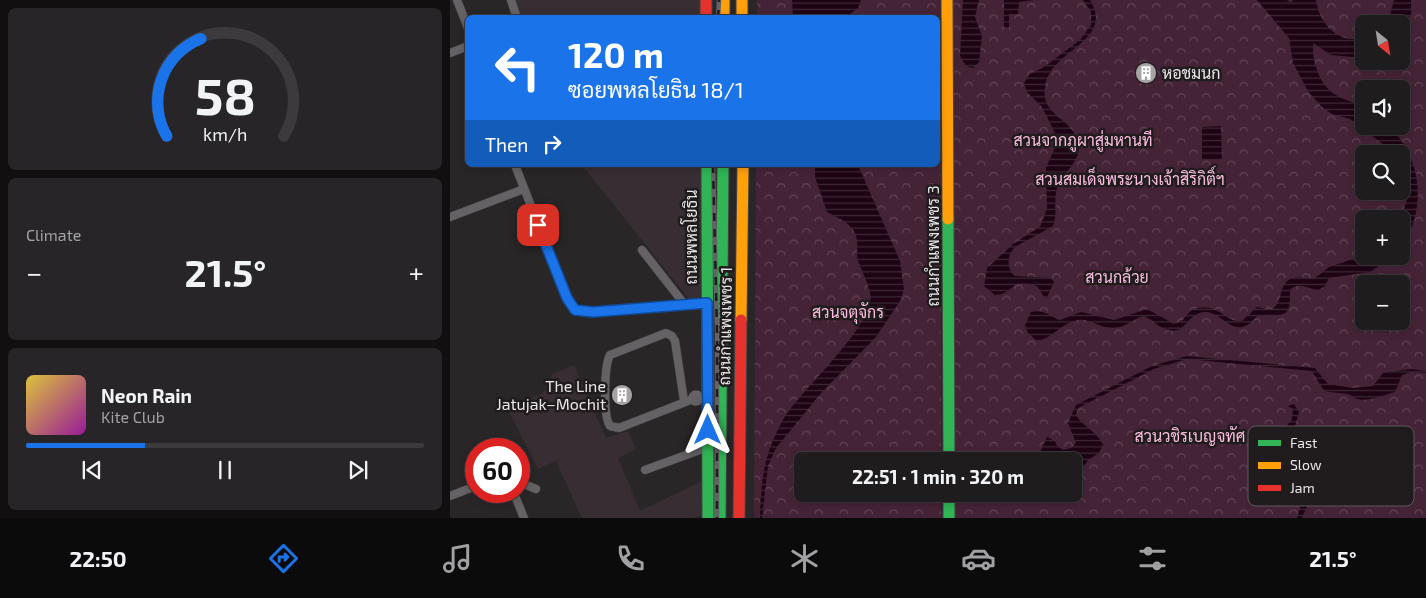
<!DOCTYPE html>
<html lang="en">
<head>
<meta charset="utf-8">
<style>
	:root { --surface:#1f1c1e; --page:#272527; --text:#f1f3f6; --muted:#a1a1a4; --line:#3c3a3c; --accent:#1a73e8 }
	body { margin:0; font-family:"Exo 2",Sarabun,sans-serif; background:var(--page); color:var(--text); height:100vh; display:flex; flex-direction:column; font-size:19px; white-space:nowrap }
	* { box-sizing:border-box; margin:0 }
	p { font-size:16px; color:var(--muted) }
	.icon { flex:none; width:28px; height:28px; fill:none; stroke:currentColor; stroke-width:2; stroke-linecap:round; stroke-linejoin:round }
	.map { position:relative; flex:1; overflow:hidden }
	.drawer { display:flex; flex-direction:column; gap:8px; padding:8px; background:#110f10; width:450px }
	.drawer>* { flex:none }
	.guide { position:absolute; left:15px; top:15px; width:475px; height:152px; border-radius:8px; box-shadow:0 2px 8px #0003,0 0 0 1px var(--line); background:#1a73e8; color:#fff; overflow:hidden }
	.needle { width:32px; rotate:150deg }
	.controls { position:absolute; left:905px; top:15px; display:grid; gap:10px }
	.controls a { display:grid; place-items:center; width:55px; height:55px; border-radius:8px; background:var(--surface); box-shadow:0 2px 8px #0003,0 0 0 1px var(--line); font-size:25px }
	.speed { position:absolute; left:15px; top:438px; display:flex; gap:10px; font-size:25px; font-weight:700; text-align:center }
	.speed>* { display:grid; place-content:center; width:65px; height:65px; border-radius:50%; background:var(--surface); box-shadow:0 2px 8px #0003,0 0 0 1px var(--line); line-height:1 }
	.speed .limit { border:8px solid #d22; background:#fff; color:#111 }
	.pin { position:absolute; display:grid; place-items:center; width:42px; height:42px; color:#fff; margin:-21px; border-radius:10px; box-shadow:0 2px 8px #0006 }
	.me { position:absolute; width:55px; margin:-28px; rotate:0deg; stroke-linejoin:round; filter:drop-shadow(0 0 4px #0008) }
	.turn { display:flex; align-items:center; gap:18px; height:105px; padding:0 20px; font-size:22px }
	.turn .icon { width:65px; height:65px; stroke-width:2.5 }
	.turn b { display:block; font-size:35px; line-height:42px }
	.then { display:flex; align-items:center; height:48px; padding:0 20px; background:#0003; gap:10px; font-size:19px }
	.big { font-size:38px; font-weight:700; line-height:1.1 }
	.drawer .card { flex:1; display:flex; flex-direction:column; justify-content:center; gap:8px; min-width:0; padding:0 18px; border-radius:8px; background:var(--page) }
	.drawer .dial { align-items:center; gap:0 }
	.dial svg { height:130px; overflow:visible; fill:none; stroke:var(--line); stroke-width:7; stroke-linecap:round; text-anchor:middle }
	.dial text { fill:var(--text); stroke:none }
	.song { display:flex; align-items:center; gap:15px }
	.cover { width:60px; height:60px; border-radius:8px; background:linear-gradient(135deg,hsl(50 70% 55%),hsl(300 70% 35%)) }
	.played { height:5px; border-radius:2px; background:linear-gradient(90deg,var(--accent) 30%,var(--line) 30%) }
	.keys { display:flex; justify-content:space-around; direction:ltr }
	.heat { display:flex; justify-content:space-between; align-items:center; font-size:28px; direction:ltr }
	.trip { position:absolute; left:344px; top:452px; width:288px; height:50px; border-radius:8px; background:var(--surface); box-shadow:0 2px 8px #0003,0 0 0 1px var(--line); font-weight:700; line-height:50px; text-align:center }
	.dock { display:flex; height:80px; justify-content:space-around; align-items:center; background:#0c0b0c; color:var(--muted) }
	.dock .icon { width:35px; height:35px }
	.dock .current { color:var(--accent) }
	.dock b { font-size:22px; color:var(--text) }
	main { display:flex; flex:1; min-height:0 }
	.map>svg:first-child { display:block }
	.built { fill:#372d32 }
	.park { fill:url(#park-crowns); fill-rule:evenodd }
	.water { fill:url(#water-rules) }
	.lines { fill:none; stroke-linecap:round; stroke-linejoin:round }
	.street-casing { stroke:#454344; stroke-width:9 }
	.fast-casing { stroke:#454344; stroke-width:13 }
	.slow-casing { stroke:#454344; stroke-width:13 }
	.jam-casing { stroke:#454344; stroke-width:13 }
	.street { stroke:#646264; stroke-width:8 }
	.fast { stroke:#30b455; stroke-width:11 }
	.slow { stroke:#ff9f0a; stroke-width:11 }
	.jam { stroke:#e5322d; stroke-width:11 }
	.rail-casing { stroke:#646264; stroke-width:4.5 }
	.rail { stroke:#201c1e; stroke-width:2.5; stroke-dasharray:8; stroke-linecap:butt }
	.route-casing { stroke:#114b97; stroke-width:12 }
	.route { stroke:#1a73e8; stroke-width:9 }
	.labels { text-anchor:middle; stroke-width:5; stroke-linejoin:round; paint-order:stroke }
	.poi-label { font-size:16px; fill:#e9e6e8; stroke:#201c1e; text-anchor:start }
	.park-label { font-size:16px; fill:#fabdde; stroke:#201c1e }
	.street-label { font-size:16px; fill:#e9e6e8; stroke:#201c1e }
	.key { fill:#201c1e; stroke:#5c595b; stroke-width:1 }
	.key-label { font-size:14px; fill:#e9e6e8 }
</style>
</head>
<body>
<main>
<section class="drawer">
<div class="card dial"><svg viewBox="0 0 100 80">
<path d="M14 69A42 42 0 1 1 86 69"/>
<path d="M14 69A42 42 0 0 1 35 9" stroke="#1a73e8"/>
<text x="50" y="56" font-size="32" font-weight="700">58</text>
<text x="50" y="72" font-size="11">km/h</text>
</svg></div>
<div class="card"><p>Climate</p>
<div class="heat"><a>−</a><b class="big">21.5°</b><a>+</a></div>
</div>
<div class="card">
<div class="song"><i class="cover"></i><div><b>Neon Rain</b><p>Kite Club</p></div></div>
<div class="played"></div>
<div class="keys"><svg class="icon" aria-label="previous" viewBox="0 0 24 24"><path d="M18 5L8 12l10 7zM5 5v14"/></svg><svg class="icon" aria-label="pause" viewBox="0 0 24 24"><path d="M8 5v14M16 5v14"/></svg><svg class="icon" aria-label="next" viewBox="0 0 24 24"><path d="M6 5l10 7-10 7zM19 5v14"/></svg></div>
</div>
</section>
<div class="map">
<svg width="976" height="518" viewBox="0 0 976 518">
	<defs>
		<pattern id="park-crowns" width="20" height="18" patternUnits="userSpaceOnUse" patternTransform="scale(1.25)"><rect width="20" height="18" fill="#452337"/><path d="M2 6a3 3 0 1 1 6 0M12 15a3 3 0 1 1 6 0" fill="none" stroke="#604354"/></pattern>
		<pattern id="water-rules" width="6" height="5" patternUnits="userSpaceOnUse" patternTransform="scale(1.25)"><rect width="6" height="5" fill="#1d0314"/><path d="M0 2.5h6" fill="none" stroke="#3e2836"/></pattern>
	</defs>
	<rect width="100%" height="100%" fill="#292628"/>
	<g class="built">
		<path d="M58,0H251V17H64Z"/>
		<path d="M132,165H253L254,296L239,299Z"/>
		<path d="M124,365L156,438L178,431L186,449L168,458L190,511L254,480L253,514L244,518H132L106,461L88,469L57,408L91,394L97,388L102,374Z"/>
	</g>
	<g class="park">
		<path d="M307,0H490L491,461H352V494H491V518H304L306,165H488V18L307,17Z"/>
		<path d="M501,0H976V518H503V494H622V461H502ZM914,24H951V61H914ZM914,89H951V126H914ZM914,154H951V191H914ZM914,219H951V256H914ZM914,284H951V321H914Z"/>
	</g>
	<g class="water">
		<path d="M342,0H411L409,7L396,17L343,18Z"/>
		<path d="M513,0H529L525,17L532,36L529,62L523,68L516,66L510,56Z"/>
		<path d="M554,0H584L569,2L568,14H559V28L554,27Z"/>
		<path d="M633,0H640C665,40 603,50 596,82C587,117 622,116 628,142C633,162 612,171 607,189C603,201 608,215 603,226L565,247C557,256 556,269 565,276L601,278L604,282L597,297H594L587,286C557,277 567,294 545,295L534,286L537,268L563,244L590,227L597,209L596,168L604,150L606,135L592,107L577,92L574,83L580,74L594,67L630,40L641,25V11Z"/>
		<path d="M807,0H837L841,3L843,0H866C869,23 888,45 914,38V58L881,55L863,43C862,61 869,85 886,95C895,101 904,101 914,109V126H939C974,161 976,210 951,249V219L959,192L951,168V154H943L934,145L900,119L882,114L871,106L858,91L843,63L839,38Z"/>
		<path d="M944,0H961V14L951,32V24H934L940,15Z"/>
		<path d="M771,126L772,159L752,160V127Z"/>
		<path d="M365,165H408L450,261L454,289L450,301L426,337L372,392L326,448L318,466L312,518H310C311,479 314,454 333,420C350,390 427,324 420,293C418,283 412,271 408,261C406,255 408,249 407,242C407,225 390,219 377,212L365,177Z"/>
		<path d="M914,255L943,256L920,272L879,278L875,286L868,290C858,289 848,281 840,290C841,320 833,315 809,315C804,318 802,323 797,325C782,335 770,311 755,312C738,312 736,335 718,330C709,328 703,320 694,316C683,318 674,329 662,328C648,328 638,316 624,321C609,325 602,339 587,341L578,333L575,325L581,312C593,309 600,316 610,320L631,312L664,320L697,309L724,324L732,321L741,310C770,300 773,323 792,321L807,307L821,310C834,303 828,281 843,278C851,276 857,279 864,279L879,267Z"/>
		<path d="M737,356L865,368L878,384L903,388L923,386L933,373L961,369L976,371V373L961,372L952,375L945,392C933,395 919,402 907,399C903,398 901,394 897,394C869,390 878,397 862,371L737,359L704,369L628,408L626,415C633,427 649,433 653,445L649,453L638,460L623,482L622,461H606L604,456L600,455L596,461H586L597,437L605,441L607,446L613,450L621,448L626,443L618,423L626,405L702,366Z"/>
		<path d="M844,404L849,412L844,430C849,440 857,444 851,455L836,456L829,461L858,479L864,487V499L858,504L852,518H847L851,504L859,490C850,477 834,471 819,466L814,457L826,450L839,449L841,442L836,427L842,419L843,409L838,406Z"/>
	</g>
	<g class="lines">
		<g class="street-casing">
			<g id="street">
				<path d="M7,0L18,28"/>
				<path d="M61,0L67,18"/>
				<path d="M0,53L18,46"/>
				<path d="M65,165L117,298L125,310L143,311L257,303"/>
				<path d="M0,217L74,189"/>
				<path d="M192,250L235,305"/>
				<circle cx="246" cy="398" r="3.5"/>
				<path d="M234,401L225,341L222,336L216,333L160,355C154,366 153,416 160,426L169,428L243,399"/>
				<path d="M195,470L258,447"/>
				<path d="M69,482L86,489"/>
				<path d="M63,491L74,518"/>
				<path d="M0,496L26,486"/>
			</g>
		</g>
		<g class="fast-casing">
			<g id="fast">
				<path d="M257,165L258,518"/>
				<path d="M498,219L499,461"/>
				<path d="M499,494V518"/>
				<path d="M270,518L273,165"/>
			</g>
		</g>
		<g class="slow-casing">
			<g id="slow">
				<path d="M274,0V18"/>
				<path d="M292,0V18"/>
				<path d="M497,0L498,219"/>
				<path d="M291,320L293,165"/>
			</g>
		</g>
		<g class="jam-casing">
			<g id="jam">
				<path d="M256,0V18"/>
				<path d="M289,518L291,320"/>
			</g>
		</g>
		<use href="#street" class="street"/>
		<use href="#fast" class="fast"/>
		<use href="#slow" class="slow"/>
		<use href="#jam" class="jam"/>
		<g class="rail-casing">
			<g id="rail">
				<path d="M268,18L269,0"/>
				<path d="M263,165L267,332V518"/>
			</g>
		</g>
		<use href="#rail" class="rail"/>
	</g>
	<g class="lines">
		<g class="route-casing">
			<path id="route" d="M88,225L117,298L125,310L143,312L257,303L258,430"/>
		</g>
		<use href="#route" class="route"/>
	</g>
	<defs>
		<g id="building-disc" transform="scale(1.125)"><circle r="9.5" fill="#a6a3a5" stroke="#201c1e"/><path d="M-4-6H4V6H1V3H-1V6H-4ZM-2.5-4.3h1.7v1.8h-1.7ZM.8-4.3h1.7v1.8H.8ZM-2.5-1h1.7V.8h-1.7ZM.8-1h1.7V.8H.8Z" fill="#fff"/></g>
	</defs>
	<g fill-rule="evenodd">
		<use href="#building-disc" x="696" y="73"/>
		<use href="#building-disc" x="172" y="395"/>
	</g>
	<g class="labels">
		<g class="poi-label">
			<text x="712" y="79">หอชมนก</text>
			<text x="156" y="392" text-anchor="end">The Line<tspan x="156" dy="18">Jatujak–Mochit</tspan></text>
		</g>
		<g class="park-label">
			<text x="633" y="146">สวนจากภูผาสู่มหานที</text>
			<text x="680" y="185">สวนสมเด็จพระนางเจ้าสิริกิติ์ฯ</text>
			<text x="667" y="283">สวนกล้วย</text>
			<text x="398" y="318">สวนจตุจักร</text>
			<text x="740" y="442">สวนวชิรเบญจทัศ</text>
		</g>
		<g class="street-label">
			<text transform="translate(241 237) rotate(-90)" y="6">ถนนพหลโยธิน</text>
			<text transform="translate(483 246) rotate(-90)" y="6">ถนนกำแพงเพชร 3</text>
			<text transform="translate(275 326) rotate(-89)" y="6">ถนนกำแพงเพชร 1</text>
		</g>
	</g>
	<rect x="798" y="426" width="166" height="80" rx="8" class="key"/>
	<rect x="808" y="440" width="23" height="6" fill="#30b455"/>
	<rect x="808" y="462" width="23" height="7" fill="#ff9f0a"/>
	<rect x="808" y="485" width="23" height="6" fill="#e5322d"/>
	<g class="key-label">
		<text x="840" y="448">Fast</text>
		<text x="840" y="470">Slow</text>
		<text x="840" y="493">Jam</text>
	</g>
</svg>
<div class="controls">
<a><svg class="needle" viewBox="-14 -14 28 28"><path d="M0-13l5 13h-10z" fill="#e53935"/><path d="M0 13l5-13h-10z" fill="#a1a1a4"/></svg></a>
<a><svg class="icon" aria-label="sound" viewBox="0 0 24 24"><path d="M4 9h4l5-4v14l-5-4H4zM17 9q2 3 0 6"/></svg></a>
<a><svg class="icon" aria-label="search" viewBox="0 0 24 24"><circle cx="10" cy="10" r="6"/><path d="M15 15l6 6"/></svg></a>
<a>+</a>
<a>−</a>
</div>
<div class="speed"><div class="limit">60</div></div>
<div class="pin" style="left:88px;top:225px;background:#d93025"><svg class="icon" aria-label="arrive" viewBox="0 0 24 24"><path d="M6 21V4h12l-3 4 3 4H6"/></svg></div>
<svg class="me" style="left:258px;top:430px" viewBox="-20 -20 40 40"><path d="M0-17L14 15 0 8-14 15z" fill="#1a73e8" stroke="#fff" stroke-width="4"/></svg>
<div class="trip">22:51 · 1 min · 320 m</div>
<div class="guide">
<div class="turn"><svg class="icon" aria-label="left" viewBox="0 0 24 24"><path d="M17 20v-9H6M10 6l-5 5 5 5"/></svg><div><b>120 m</b>ซอยพหลโยธิน 18/1</div></div>
<div class="then">Then<svg class="icon" aria-label="right" viewBox="0 0 24 24"><path d="M7 20v-9h11M14 6l5 5-5 5"/></svg></div>
</div>
</div>
</main>
<nav class="dock">
<b>22:50</b>
<svg class="icon current" aria-label="directions" viewBox="0 0 24 24"><path d="M12 3l9 9-9 9-9-9zM9 14v-3h6M13 9l2 2-2 2"/></svg>
<svg class="icon" aria-label="music" viewBox="0 0 24 24"><path d="M9 18V5l10-2v13"/><circle cx="6" cy="18" r="3"/><circle cx="16" cy="16" r="3"/></svg>
<svg class="icon" aria-label="phone" viewBox="0 0 24 24"><path d="M5 4h4l2 5-3 2q2 4 5 5l2-3 5 2v4C11 20 4 13 5 4z"/></svg>
<svg class="icon" aria-label="climate" viewBox="0 0 24 24"><path d="M12 3v18M4 7l16 10M4 17L20 7"/></svg>
<svg class="icon" aria-label="car" viewBox="0 0 24 24"><path d="M5 17H2v-5l4-1 3-4h7l3 4 3 1v5h-3M9 17h6M6 11h13"/><circle cx="7" cy="17" r="2"/><circle cx="17" cy="17" r="2"/></svg>
<svg class="icon" aria-label="filters" viewBox="0 0 24 24"><path d="M4 7h16M4 17h16"/><circle cx="9" cy="7" r="2"/><circle cx="15" cy="17" r="2"/></svg>
<b>21.5°</b>
</nav>
</body>
</html>
